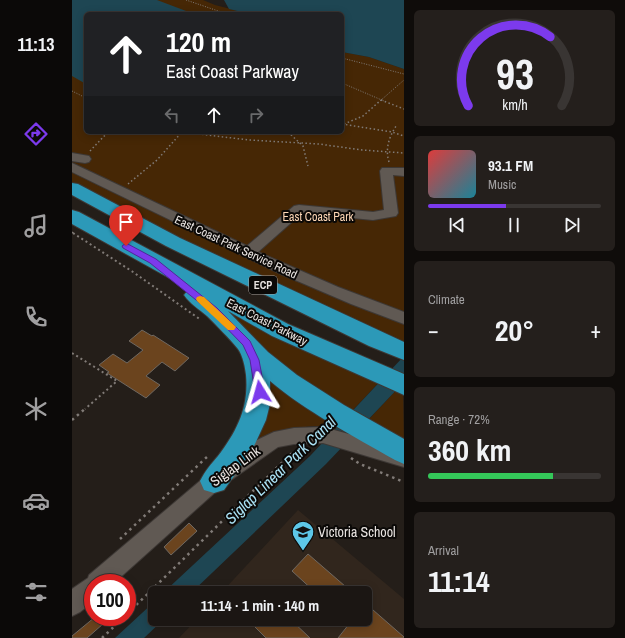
<!DOCTYPE html>
<html lang="en">
<head>
<meta charset="utf-8">
<style>
	:root { --surface:#1b1613; --page:#241f1c; --text:#f1f3f6; --muted:#a09fa0; --line:#393533; --accent:#7c3aed }
	body { margin:0; font-family:"Archivo Narrow",sans-serif; background:var(--page); color:var(--text); height:100vh; display:flex; flex-direction:column; font-size:15px; white-space:nowrap }
	* { box-sizing:border-box; margin:0 }
	p { font-size:13px; color:var(--muted) }
	.icon { flex:none; width:22px; height:22px; fill:none; stroke:currentColor; stroke-width:2; stroke-linecap:round; stroke-linejoin:round }
	.map { position:relative; flex:1; overflow:hidden }
	.details { display:flex; flex-direction:column; gap:10px; padding:10px; background:#0f0c0a; width:221px }
	.details>* { flex:none }
	.hud { position:absolute; left:12px; top:12px; width:260px; height:122px; border-radius:6px; box-shadow:0 2px 10px #0003,0 0 0 1px var(--line); background:#202124; color:#fff; overflow:hidden }
	.speed { position:absolute; left:12px; top:574px; display:flex; gap:8px; font-size:20px; font-weight:700; text-align:center }
	.speed>* { display:grid; place-content:center; width:52px; height:52px; border-radius:50%; background:var(--surface); box-shadow:0 2px 10px #0003,0 0 0 1px var(--line); line-height:1 }
	.speed .limit { border:6px solid #d22; background:#fff; color:#111 }
	.pin { position:absolute; display:grid; place-items:center; width:34px; height:34px; color:#fff; margin:-41px -17px; border-radius:50% 50% 50% 0; rotate:-45deg; box-shadow:0 0 4px #0007 }
	.pin .icon { rotate:45deg }
	.me { position:absolute; width:44px; margin:-22px; rotate:352deg; stroke-linejoin:round; filter:drop-shadow(0 0 3px #0008) }
	.turn { display:flex; align-items:center; gap:14px; height:84px; padding:0 16px; font-size:18px }
	.turn .icon { width:52px; height:52px; stroke-width:2.5 }
	.turn b { display:block; font-size:28px; line-height:34px }
	.lanes { display:flex; align-items:center; height:38px; padding:0 16px; background:#0003; justify-content:center; gap:20px; direction:ltr }
	.lanes .off { opacity:.35 }
	.big { font-size:30px; font-weight:700; line-height:1.1 }
	.details .widget { flex:1; display:flex; flex-direction:column; justify-content:center; gap:6px; min-width:0; padding:0 14px; border-radius:6px; background:var(--page) }
	.details .dial { align-items:center; gap:0 }
	.dial svg { height:104px; overflow:visible; fill:none; stroke:var(--line); stroke-width:7; stroke-linecap:round; text-anchor:middle }
	.dial text { fill:var(--text); stroke:none }
	.song { display:flex; align-items:center; gap:12px }
	.cover { width:48px; height:48px; border-radius:6px; background:linear-gradient(135deg,hsl(0 70% 55%),hsl(190 70% 35%)) }
	.played { height:4px; border-radius:2px; background:linear-gradient(90deg,var(--accent) 45%,var(--line) 45%) }
	.keys { display:flex; justify-content:space-around; direction:ltr }
	.heat { display:flex; justify-content:space-between; align-items:center; font-size:22px; direction:ltr }
	.charge { height:6px; border-radius:3px; background:linear-gradient(90deg,#34c759 72%,var(--line) 0) }
	.trip { position:absolute; left:76px; top:586px; width:224px; height:40px; border-radius:6px; background:var(--surface); box-shadow:0 2px 10px #0003,0 0 0 1px var(--line); font-weight:700; line-height:40px; text-align:center }
	main { display:flex; flex:1; min-height:0 }
	.dock { display:flex; flex-direction:column; width:72px; justify-content:space-around; align-items:center; background:#0b0908; color:var(--muted) }
	.dock .icon { width:28px; height:28px }
	.dock .on { color:var(--accent) }
	.dock b { font-size:18px; color:var(--text) }
	.map>svg:first-child { display:block }
	.built { fill:#31261d }
	.green { fill:#462705 }
	.water { fill:#1e4653 }
	.building { fill:#6b441e; stroke:#6f6861 }
	.lines { fill:none; stroke-linecap:round; stroke-linejoin:round }
	.minor-casing { stroke:#3d3835; stroke-width:2 }
	.highway-casing { stroke:#3d3835; stroke-width:2 }
	.path-far3 { stroke:#817b77; stroke-width:1; stroke-dasharray:1 1.5; stroke-linecap:butt }
	.path-far2 { stroke:#817b77; stroke-width:1.5; stroke-dasharray:1.5 2.5; stroke-linecap:butt }
	.path-far1 { stroke:#817b77; stroke-width:2; stroke-dasharray:2 3; stroke-linecap:butt }
	.path { stroke:#817b77; stroke-width:2.5; stroke-dasharray:2.5 4; stroke-linecap:butt }
	.minor { fill:#605953; fill-rule:evenodd }
	.highway { fill:#2c99b8; fill-rule:evenodd }
	.route { fill:#7c3aed; stroke:#51269a }
	.slow { fill:#f59e0b }
	.labels { text-anchor:middle; stroke-width:4; stroke-linejoin:round; paint-order:stroke }
	.shield { fill:#0b0907; stroke:#a6a2a0; stroke-width:1 }
	.shield-label { font-size:11px; font-weight:bold; fill:#e9e4e1 }
	.park-label { font-size:12px; fill:#ffd8b6; stroke:#0b0907 }
	.street-label { font-size:12px; fill:#e9e4e1; stroke:#0b0907 }
	.near-street-label { font-size:14px; fill:#e9e4e1; stroke:#0b0907 }
	.near-poi-label { font-size:14px; fill:#e9e4e1; stroke:#0b0907; text-anchor:start }
	.near-water-label { font-size:16px; font-style:italic; fill:#abe2f5; stroke:#0b0907 }
</style>
</head>
<body>
<main>
<nav class="dock">
<b>11:13</b>
<svg class="icon on" aria-label="directions" viewBox="0 0 24 24"><path d="M12 3l9 9-9 9-9-9zM9 14v-3h6M13 9l2 2-2 2"/></svg>
<svg class="icon" aria-label="music" viewBox="0 0 24 24"><path d="M9 18V5l10-2v13"/><circle cx="6" cy="18" r="3"/><circle cx="16" cy="16" r="3"/></svg>
<svg class="icon" aria-label="phone" viewBox="0 0 24 24"><path d="M5 4h4l2 5-3 2q2 4 5 5l2-3 5 2v4C11 20 4 13 5 4z"/></svg>
<svg class="icon" aria-label="climate" viewBox="0 0 24 24"><path d="M12 3v18M4 7l16 10M4 17L20 7"/></svg>
<svg class="icon" aria-label="car" viewBox="0 0 24 24"><path d="M5 17H2v-5l4-1 3-4h7l3 4 3 1v5h-3M9 17h6M6 11h13"/><circle cx="7" cy="17" r="2"/><circle cx="17" cy="17" r="2"/></svg>
<svg class="icon" aria-label="filters" viewBox="0 0 24 24"><path d="M4 7h16M4 17h16"/><circle cx="9" cy="7" r="2"/><circle cx="15" cy="17" r="2"/></svg>
</nav>
<div class="map">
<svg width="332" height="638" viewBox="0 0 332 638">
	<rect width="100%" height="100%" fill="#241e19"/>
	<path class="built" d="M226,510L332,599V638H107L125,619H293V593H149Z"/>
	<g class="green">
		<path d="M0,0H131L143,5L178,14H14V132H270V52L297,57L332,69V351L0,188Z"/>
		<path d="M79,261L313,376L263,429C233,419 207,436 181,448L165,440L183,377L159,331Z"/>
		<path d="M331,383L332,448L283,434Z"/>
	</g>
	<g class="water">
		<path d="M0,0H85L122,14H14V84L0,76Z"/>
		<path d="M152,0H332V69L297,57L270,52V14H178L157,9Z"/>
		<path d="M332,356V382L254,464L119,593H91L238,456Z"/>
		<path d="M83,601V619H92L72,638H43Z"/>
	</g>
	<g class="building">
		<path d="M70,330L80,336L81,335L117,358L103,371L90,362L74,376L88,385L74,398L35,373L37,372L27,365L41,354L55,363L71,350L57,341Z"/>
		<path d="M117,523L125,531L99,555L92,547Z"/>
		<path d="M236,554L281,593H244L220,571Z"/>
		<path d="M293,603L332,637V638H266L281,619H293Z"/>
		<path d="M23,617H39L15,638H0V636Z"/>
		<path d="M175,619H218L238,638H194Z"/>
	</g>
	<g class="lines">
		<g class="minor-casing">
			<g id="minor">
				<path d="M0,153L17,156L19,159L17,162L13,163L0,161Z"/>
				<path d="M0,163L175,246L222,206L227,205L301,212L312,210L308,171L310,168H332V176L321,175L326,213L324,216L301,220L230,213L186,252L266,287L332,312V324L279,304L209,274L0,172Z"/>
				<path d="M251,427L332,449V467L251,443L222,444L206,447L149,487L42,583H21V602L8,612L0,616V589L16,578L17,575L135,475L185,440L202,432L222,428Z"/>
			</g>
		</g>
		<g class="highway-casing">
			<g id="highway">
				<path d="M0,183L6,184L108,238L332,342V360L297,346L94,246L0,195Z"/>
				<path d="M0,210L7,212L216,324L332,374V395L200,336L156,311L196,352L225,375L272,405L332,439V464L323,460C283,437 233,411 198,381V404L194,420L183,444L174,459L152,490L142,493L132,490L128,481C133,471 139,464 146,456C165,431 177,407 174,375C173,367 171,356 166,349C157,338 145,326 135,316C127,309 118,304 112,295L117,289L0,224Z"/>
			</g>
		</g>
		<g class="path-far3">
			<path d="M114,0L155,14"/>
			<path d="M270,58L332,74"/>
			<path d="M270,83L312,101"/>
			<path d="M0,91L14,98"/>
			<path d="M308,101L332,80"/>
		</g>
		<g class="path-far2">
			<path d="M309,100L332,109"/>
			<path d="M270,124L320,132L332,136"/>
			<path d="M272,124L291,116L309,100"/>
			<path d="M110,132L177,140L247,144L290,150L332,153"/>
			<path d="M216,132L231,146L236,166"/>
			<path d="M18,151L36,132"/>
			<path d="M317,162C313,149 317,137 324,126"/>
			<path d="M56,184L85,160L110,132"/>
			<path d="M0,232L3,234"/>
		</g>
		<g class="path-far1">
			<path d="M1,233L61,272L129,320"/>
			<path d="M0,353L45,381L13,409"/>
		</g>
		<g class="path">
			<path d="M0,420L14,408"/>
			<path d="M279,458L288,464L332,482"/>
			<path d="M48,539L137,455"/>
			<path d="M55,614L219,454L233,451"/>
			<path d="M30,638L52,617"/>
		</g>
		<use href="#minor" class="minor"/>
		<use href="#highway" class="highway"/>
	</g>
	<path class="route" d="M54,243L84,259L145,308L178,341L187,360L193,392L192,395H185L183,392L178,360L171,345L139,312L78,263L51,248L50,246Z"/>
	<path class="slow" d="M128,296L132,297L162,325L164,327L162,330H156L125,301L124,299L125,297Z"/>
	<defs>
		<g id="university-pin" transform="scale(1.15)"><path d="M0 17L-7.5 6A9.5 9.5 0 1 1 7.5 6Z" fill="#5dc7e8" stroke="#0b0907"/><path d="M0-5L7-2L0 1L-7-2ZM-4 1L0 2.5L4 1V4Q0 6-4 4Z" fill="#111"/></g>
	</defs>
	<g fill-rule="evenodd">
		<use href="#university-pin" x="231" y="532"/>
	</g>
	<g class="labels">
		<rect class="shield" x="177" y="276" width="28" height="18" rx="3"/>
		<g class="shield-label">
			<text x="191" y="289">ECP</text>
		</g>
		<g class="park-label">
			<text x="246" y="221">East Coast Park</text>
		</g>
		<g class="street-label">
			<text transform="translate(164 247) rotate(25)" y="4">East Coast Park Service Road</text>
			<text transform="translate(195 322) rotate(27)" y="4">East Coast Parkway</text>
		</g>
		<g class="near-street-label">
			<text transform="translate(163 466) rotate(-36)" y="5">Siglap Link</text>
		</g>
		<g class="near-poi-label">
			<text x="246" y="537">Victoria School</text>
		</g>
		<g class="near-water-label">
			<text transform="translate(208 470) rotate(-44)" y="6">Siglap Linear Park Canal</text>
		</g>
	</g>
</svg>
<div class="speed"><div class="limit">100</div></div>
<div class="pin" style="left:54px;top:246px;background:#d93025"><svg class="icon" aria-label="arrive" viewBox="0 0 24 24"><path d="M6 21V4h12l-3 4 3 4H6"/></svg></div>
<svg class="me" style="left:188px;top:392px" viewBox="-20 -20 40 40"><path d="M0-17L14 15 0 8-14 15z" fill="#7c3aed" stroke="#fff" stroke-width="4"/></svg>
<div class="trip">11:14 · 1 min · 140 m</div>
<div class="hud">
<div class="turn"><svg class="icon" aria-label="ahead" viewBox="0 0 24 24"><path d="M12 20V5M6 11l6-6 6 6"/></svg><div><b>120 m</b>East Coast Parkway</div></div>
<div class="lanes"><svg class="icon off" aria-label="left" viewBox="0 0 24 24"><path d="M17 20v-9H6M10 6l-5 5 5 5"/></svg><svg class="icon" aria-label="ahead" viewBox="0 0 24 24"><path d="M12 20V5M6 11l6-6 6 6"/></svg><svg class="icon off" aria-label="right" viewBox="0 0 24 24"><path d="M7 20v-9h11M14 6l5 5-5 5"/></svg></div>
</div>
</div>
<section class="details">
<div class="widget dial"><svg viewBox="0 0 100 80">
<path d="M14 69A42 42 0 1 1 86 69"/>
<path d="M14 69A42 42 0 0 1 77 16" stroke="#7c3aed"/>
<text x="50" y="56" font-size="32" font-weight="700">93</text>
<text x="50" y="72" font-size="11">km/h</text>
</svg></div>
<div class="widget">
<div class="song"><i class="cover"></i><div><b>93.1 FM</b><p>Music</p></div></div>
<div class="played"></div>
<div class="keys"><svg class="icon" aria-label="previous" viewBox="0 0 24 24"><path d="M18 5L8 12l10 7zM5 5v14"/></svg><svg class="icon" aria-label="pause" viewBox="0 0 24 24"><path d="M8 5v14M16 5v14"/></svg><svg class="icon" aria-label="next" viewBox="0 0 24 24"><path d="M6 5l10 7-10 7zM19 5v14"/></svg></div>
</div>
<div class="widget"><p>Climate</p>
<div class="heat"><a>−</a><b class="big">20°</b><a>+</a></div>
</div>
<div class="widget"><p>Range · 72%</p><b class="big">360 km</b><div class="charge"></div></div>
<div class="widget"><p>Arrival</p><b class="big">11:14</b></div>
</section>
</main>
</body>
</html>
